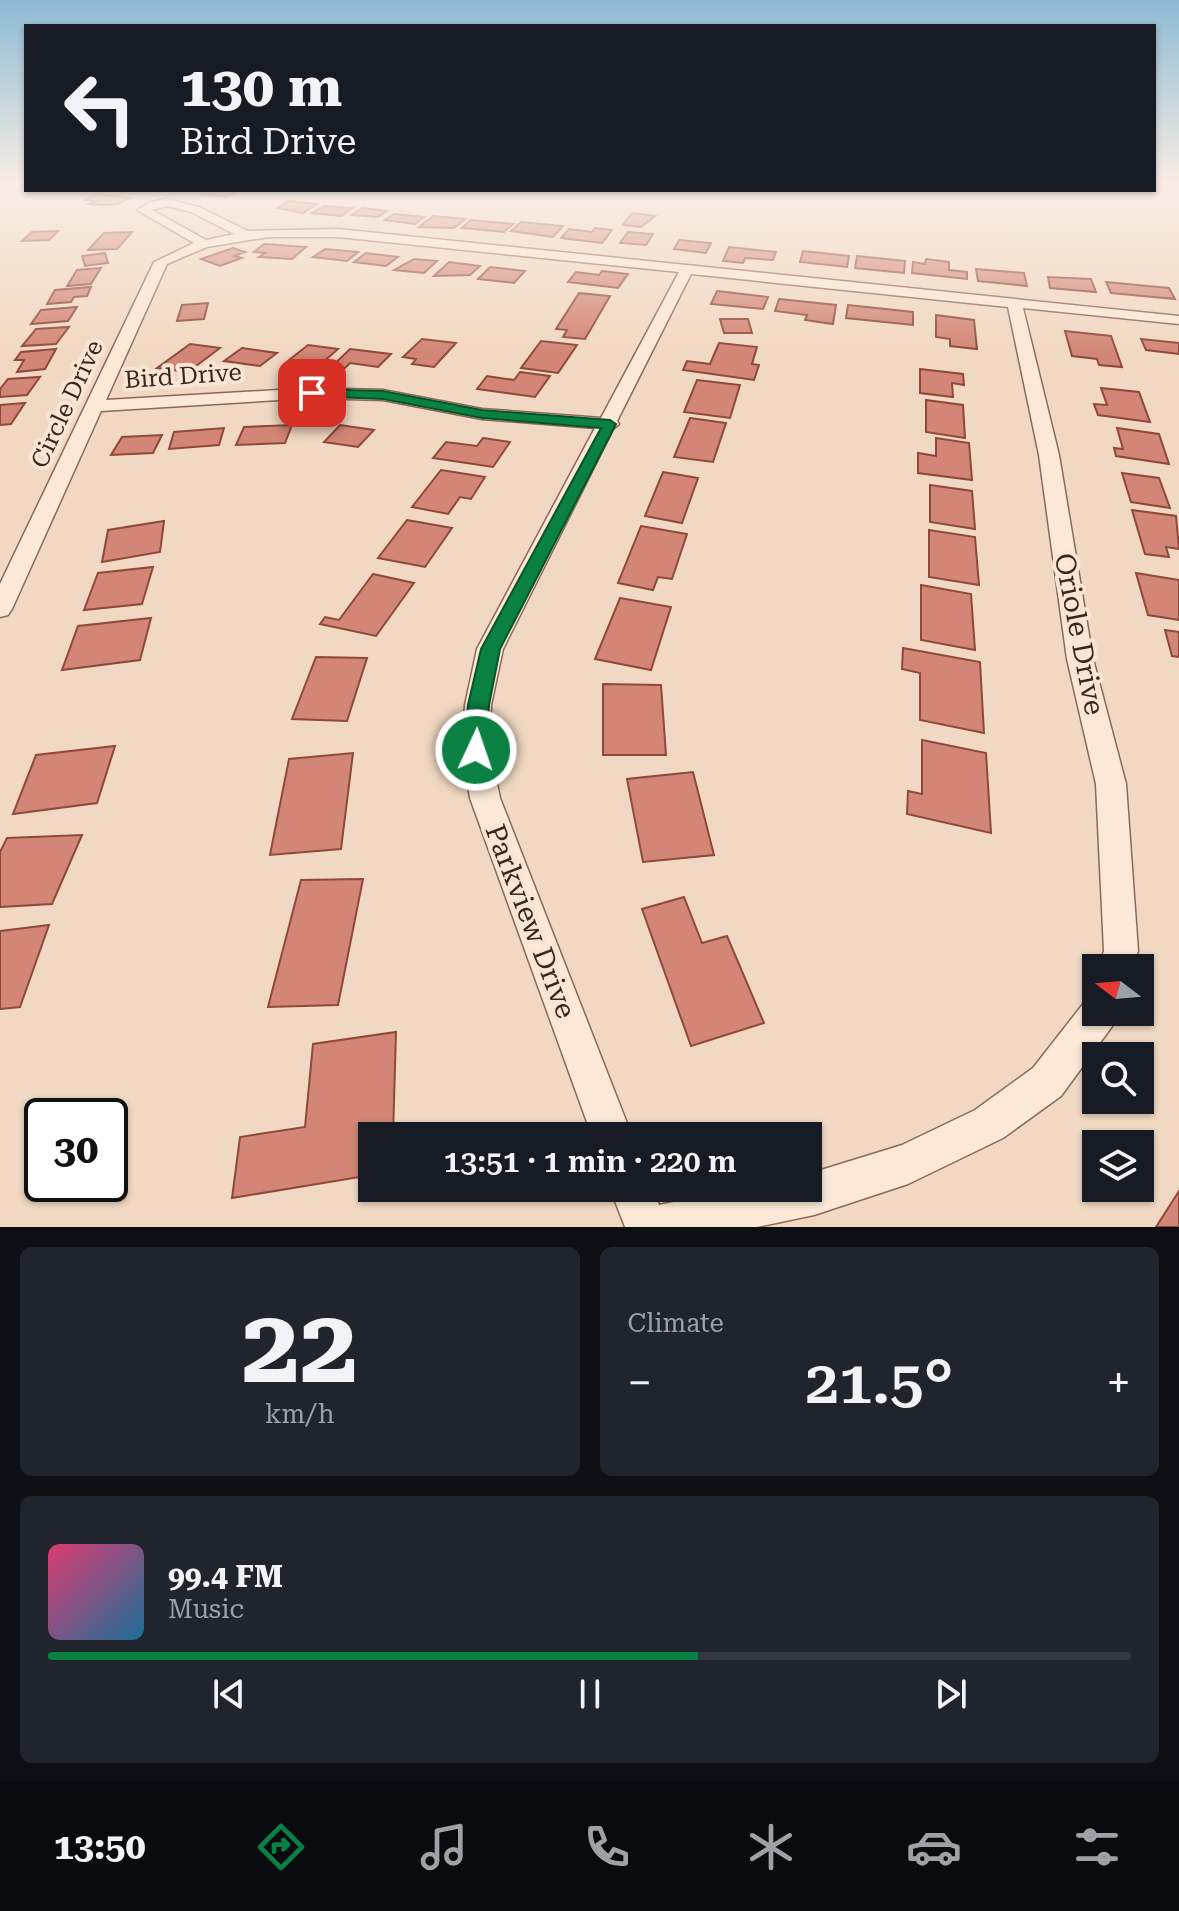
<!DOCTYPE html>
<html lang="en">
<head>
<meta charset="utf-8">
<style>
	:root { --surface:#171b24; --page:#20242c; --text:#f1f3f6; --muted:#9ea1a6; --line:#363941; --accent:#0b8043 }
	body { margin:0; font-family:"Roboto Serif",serif; background:var(--page); color:var(--text); height:100vh; display:flex; flex-direction:column; font-size:30px; white-space:nowrap }
	* { box-sizing:border-box; margin:0 }
	p { font-size:26px; color:var(--muted) }
	.icon { flex:none; width:44px; height:44px; fill:none; stroke:currentColor; stroke-width:2; stroke-linecap:round; stroke-linejoin:round }
	.map { position:relative; height:1227px; overflow:hidden }
	.details { display:flex; flex-direction:column; gap:20px; padding:20px; background:#0d0f14; flex:1 }
	.details>* { flex:none }
	.hud { position:absolute; left:24px; top:24px; width:1132px; height:168px; border-radius:0px; box-shadow:0 2px 6px #0004; background:#171b24; color:var(--text); overflow:hidden }
	.needle { width:52px; rotate:286deg }
	.fabs { position:absolute; left:1082px; top:954px; display:grid; gap:16px }
	.fabs a { display:grid; place-items:center; width:72px; height:72px; border-radius:0px; background:var(--surface); box-shadow:0 2px 6px #0004; font-size:40px }
	.speed { position:absolute; left:24px; top:1098px; display:flex; gap:16px; font-size:40px; font-weight:700; text-align:center }
	.speed>* { display:grid; place-content:center; width:104px; height:104px; border-radius:50%; background:var(--surface); box-shadow:0 2px 6px #0004; line-height:1 }
	.speed .limit { border:4px solid #111; border-radius:12px; background:#fff; color:#111 }
	.pin { position:absolute; display:grid; place-items:center; width:68px; height:68px; color:#fff; margin:-34px; border-radius:16px; box-shadow:0 4px 12px #0006 }
	.me { position:absolute; width:88px; margin:-44px; rotate:3deg; stroke-linejoin:round; filter:drop-shadow(0 0 6px #0008) }
	.turn { display:flex; align-items:center; gap:28px; height:168px; padding:0 24px; font-size:36px }
	.turn .icon { width:104px; height:104px; stroke-width:2.5 }
	.turn b { display:block; font-size:56px; line-height:68px }
	.big { font-size:60px; font-weight:600; line-height:1.1 }
	.details .tile { flex:1; display:flex; flex-direction:column; justify-content:center; gap:12px; min-width:0; padding:0 28px; border-radius:12px; background:var(--page) }
	.details .dial { align-items:center; gap:0 }
	.dial b { font-size:104px; line-height:1 }
	.song { display:flex; align-items:center; gap:24px }
	.cover { width:96px; height:96px; border-radius:12px; background:linear-gradient(135deg,hsl(340 70% 55%),hsl(200 70% 35%)) }
	.played { height:8px; border-radius:4px; background:linear-gradient(90deg,var(--accent) 60%,var(--line) 60%) }
	.keys { display:flex; justify-content:space-around; direction:ltr }
	.heat { display:flex; justify-content:space-between; align-items:center; font-size:44px; direction:ltr }
	.details .tiles { flex:1; display:grid; gap:20px; grid-template-columns:1fr 1fr }
	.tile:last-child { grid-column:span 2 }
	.trip { position:absolute; left:358px; top:1122px; width:464px; height:80px; border-radius:0px; background:var(--surface); box-shadow:0 2px 6px #0004; font-weight:600; line-height:80px; text-align:center }
	.tabs { display:flex; height:128px; justify-content:space-around; align-items:center; background:#090b0e; color:var(--muted) }
	.tabs .icon { width:56px; height:56px }
	.tabs .selected { color:var(--accent) }
	.tabs b { font-size:36px; color:var(--text) }
	.map>svg:first-child { display:block }
	.building { fill:#d38675; stroke:#8e493b; stroke-width:2 }
	.lines { fill:none; stroke-linecap:round; stroke-linejoin:round }
	.service-casing { stroke:#8d6858; stroke-width:3 }
	.minor-casing { stroke:#8d6858; stroke-width:3 }
	.service { fill:#fbe8d6; fill-rule:evenodd }
	.minor { fill:#fbe8d6; fill-rule:evenodd }
	.route { fill:#0b8043; stroke:#07532c; stroke-width:2 }
	.labels { text-anchor:middle; stroke-width:8; stroke-linejoin:round; paint-order:stroke }
	.far-street-label { font-size:24px; fill:#3c251d; stroke:#f8e5d3 }
	.street-label { font-size:28px; fill:#3c251d; stroke:#f8e5d3 }
</style>
</head>
<body>
<div class="map">
<svg width="1179" height="1227" viewBox="0 0 1179 1227">
	<rect width="100%" height="100%" fill="#f1d8c2"/>
	<g class="building">
		<path d="M210,190H228L238,192L225,197L201,194Z"/>
		<path d="M97,194L130,198L117,204L103,205L89,204L95,201L85,200Z"/>
		<path d="M289,201L317,204L303,213L278,208Z"/>
		<path d="M324,206L352,208L341,216L312,213Z"/>
		<path d="M362,208L387,211L378,217L352,215Z"/>
		<path d="M632,213L655,216L641,227L623,225Z"/>
		<path d="M394,214L424,217L415,224L385,220Z"/>
		<path d="M433,216L465,219L454,228L419,227Z"/>
		<path d="M471,220L513,224L504,232L462,228Z"/>
		<path d="M521,222L563,226L553,237L511,231Z"/>
		<path d="M595,228L612,230L602,243L561,238L569,229L592,232Z"/>
		<path d="M58,231L49,240L22,241L32,232Z"/>
		<path d="M132,232L117,249L88,250L104,233Z"/>
		<path d="M628,232L653,234L646,245L620,243Z"/>
		<path d="M679,240L711,243L706,253L674,249Z"/>
		<path d="M264,244L306,247L292,259L259,257L265,253L254,252Z"/>
		<path d="M729,247L776,252L773,260L745,258L743,263L723,261Z"/>
		<path d="M233,248L245,252L234,256L242,258L220,266L201,259Z"/>
		<path d="M325,249L358,252L347,261L313,257Z"/>
		<path d="M803,251L849,256L847,267L800,262Z"/>
		<path d="M105,253L108,263L85,266L82,256Z"/>
		<path d="M366,253L398,257L386,266L354,262Z"/>
		<path d="M857,256L905,261L904,273L855,268Z"/>
		<path d="M414,259L437,261L424,273L394,270Z"/>
		<path d="M926,259L949,262V270L967,272V279L912,273L913,262L925,264Z"/>
		<path d="M449,262L480,266L470,275L434,276Z"/>
		<path d="M490,267L525,271L514,283L478,279Z"/>
		<path d="M101,268L91,284L67,286L77,270Z"/>
		<path d="M976,269L1024,273L1027,286L978,281Z"/>
		<path d="M602,271L628,274L618,288L568,282L576,272L599,275Z"/>
		<path d="M1048,277L1091,279L1096,292L1050,288Z"/>
		<path d="M1106,282L1169,288L1175,299L1111,293Z"/>
		<path d="M91,287L87,296L74,297L71,302L47,304L55,290Z"/>
		<path d="M717,291L768,297L763,309L711,304Z"/>
		<path d="M579,293L610,296L585,339L563,337L567,330L556,329Z"/>
		<path d="M779,299L836,305L833,324L805,320L807,315L775,311Z"/>
		<path d="M208,303L204,319L177,321L182,305Z"/>
		<path d="M848,305L913,312V325L846,318Z"/>
		<path d="M77,307L68,321L31,324L41,310Z"/>
		<path d="M936,315L974,320L977,349L950,346V339L936,337Z"/>
		<path d="M720,319H748L752,333H724Z"/>
		<path d="M69,327L56,344L22,346L36,329Z"/>
		<path d="M1065,331L1111,336L1122,367L1099,365L1097,359L1072,356Z"/>
		<path d="M422,339L456,343L434,367L412,364L416,359L403,357Z"/>
		<path d="M1141,339L1179,343V354L1146,350Z"/>
		<path d="M541,341L577,345L558,373L521,368Z"/>
		<path d="M719,343L757,347L752,364L759,365L754,380L683,370L687,361L710,364Z"/>
		<path d="M190,344L220,348L188,372L157,368Z"/>
		<path d="M308,345L338,349L321,364L289,360Z"/>
		<path d="M242,348L277,353L260,366L224,361Z"/>
		<path d="M56,349L45,369L17,372L24,360H15L21,352Z"/>
		<path d="M350,349L391,354L378,367L350,363L340,373L327,371Z"/>
		<path d="M920,369L963,374L964,385L952,383L953,397L920,393Z"/>
		<path d="M520,372L550,376L535,397L477,389L487,376L514,380Z"/>
		<path d="M40,377L27,395L0,397V389L8,379Z"/>
		<path d="M697,380L740,385L730,418L684,412Z"/>
		<path d="M1101,388L1139,392L1150,422L1098,415L1094,404L1107,405Z"/>
		<path d="M926,400L963,405L965,438L926,432Z"/>
		<path d="M25,403L11,424L0,425V405Z"/>
		<path d="M690,418L726,423L713,462L674,457Z"/>
		<path d="M292,425L285,443L236,445L244,427Z"/>
		<path d="M340,425L374,430L358,447L324,442Z"/>
		<path d="M224,428L219,445L169,449L174,432Z"/>
		<path d="M1117,428L1159,434L1169,464L1116,456L1114,448L1123,449Z"/>
		<path d="M162,435L153,453L111,455L122,437Z"/>
		<path d="M483,438L510,442L493,467L433,458L446,442L477,446Z"/>
		<path d="M936,438L969,443L972,480L918,473V453L936,456Z"/>
		<path d="M441,470L485,477L471,499L460,497L448,514L412,507Z"/>
		<path d="M663,472L698,478L682,523L645,516Z"/>
		<path d="M1122,473L1159,478L1170,508L1131,502Z"/>
		<path d="M930,485L972,491L975,529L930,522Z"/>
		<path d="M1132,510L1176,516L1179,549L1166,547L1169,557L1145,554Z"/>
		<path d="M407,520L452,528L425,567L378,558Z"/>
		<path d="M164,521L160,552L102,562L108,530Z"/>
		<path d="M641,526L687,534L672,579L658,577L653,590L618,583Z"/>
		<path d="M929,530L975,537L979,585L929,577Z"/>
		<path d="M153,567L142,604L84,610L98,573Z"/>
		<path d="M1136,573L1179,580V620L1148,615Z"/>
		<path d="M373,574L414,583L376,636L320,624L325,617L339,620Z"/>
		<path d="M921,585L971,594L975,650L921,640Z"/>
		<path d="M620,598L671,607L651,670L595,659Z"/>
		<path d="M151,618L140,660L62,670L78,626Z"/>
		<path d="M1165,630L1179,632V657L1172,656Z"/>
		<path d="M903,648L980,662L984,733L920,720V673L902,669Z"/>
		<path d="M316,657L367,658L347,721L292,719Z"/>
		<path d="M603,684L661,685L666,755H603Z"/>
		<path d="M922,740L986,753L991,833L907,814L908,791L922,794Z"/>
		<path d="M115,746L97,803L13,814L36,755Z"/>
		<path d="M353,753L341,849L270,855L289,759Z"/>
		<path d="M693,772L714,855L643,862L627,779Z"/>
		<path d="M82,835L52,904L0,907V852L7,838Z"/>
		<path d="M363,879L338,1005L268,1007L301,880Z"/>
		<path d="M684,897L702,943L727,936L764,1023L691,1046L642,909Z"/>
		<path d="M49,925L20,1007L0,1009V931Z"/>
		<path d="M396,1032L393,1136H372V1175L232,1198L240,1137L305,1127L313,1044Z"/>
		<path d="M1179,1191V1227H1156Z"/>
	</g>
	<g class="lines">
		<g class="service-casing">
			<path id="service" d="M1158,182H1179V185Z"/>
		</g>
		<g class="minor-casing">
			<g id="minor">
				<path d="M167,199L199,207L248,231L338,229L1179,316V324L1023,308L1059,455L1093,659L1126,784L1138,951L1132,968H1098L1104,951L1096,784L1067,659L1039,455L1008,307L691,274L617,421L619,424L613,429L503,649L491,705L490,750L500,798L632,1136H592L470,798L462,750L465,705L477,649L595,428L482,419L383,400L312,398L101,411L12,609L8,615L0,617V584L154,262L194,243L137,210L151,202ZM167,206L191,212L234,234L206,240L152,210ZM269,237H338L679,272L601,418L482,409L383,390L312,388L106,400L167,264L207,247Z"/>
				<path d="M1096,996V1012H1118L1113,1025L1061,1096L1003,1138L908,1184L814,1215L757,1227H625L610,1188H652L659,1205L741,1188H808V1174L902,1145L975,1110L1033,1068L1087,999Z"/>
			</g>
		</g>
		<use href="#service" class="service"/>
		<use href="#minor" class="minor"/>
	</g>
	<linearGradient id="sky" x2="0" y2="1"><stop stop-color="#8dbad3"/><stop offset="0.52" stop-color="#f9ede4"/><stop offset="1" stop-color="#f9ede4" stop-opacity="0"/></linearGradient>
	<rect width="1179" height="353" fill="url(#sky)"/>
	<path class="route" d="M312,389L383,391L482,410L610,420L616,424L500,649L489,705L486,750L483,756L476,758L468,756L465,750L468,705L481,649L601,428L482,418L383,399L307,396L305,393Z"/>
	<g class="labels">
		<g class="far-street-label">
			<text transform="translate(183 376) rotate(-4)" y="8">Bird Drive</text>
			<text transform="translate(67 404) rotate(-65)" y="8">Circle Drive</text>
		</g>
		<g class="street-label">
			<text transform="translate(1080 634) rotate(79)" y="10">Oriole Drive</text>
			<text transform="translate(531 921) rotate(69)" y="10">Parkview Drive</text>
		</g>
	</g>
</svg>
<div class="fabs">
<a><svg class="needle" viewBox="-14 -14 28 28"><path d="M0-13l5 13h-10z" fill="#e53935"/><path d="M0 13l5-13h-10z" fill="#9ea1a6"/></svg></a>
<a><svg class="icon" aria-label="search" viewBox="0 0 24 24"><circle cx="10" cy="10" r="6"/><path d="M15 15l6 6"/></svg></a>
<a><svg class="icon" aria-label="layers" viewBox="0 0 24 24"><path d="M12 4l9 5-9 5-9-5zM3 14l9 5 9-5"/></svg></a>
</div>
<div class="speed"><div class="limit">30</div></div>
<div class="pin" style="left:312px;top:393px;background:#d93025"><svg class="icon" aria-label="arrive" viewBox="0 0 24 24"><path d="M6 21V4h12l-3 4 3 4H6"/></svg></div>
<svg class="me" style="left:476px;top:750px" viewBox="-20 -20 40 40"><circle r="17" fill="#0b8043" stroke="#fff" stroke-width="3"/><path d="M0-11L8 9 0 5-8 9z" fill="#fff"/></svg>
<div class="trip">13:51 · 1 min · 220 m</div>
<div class="hud">
<div class="turn"><svg class="icon" aria-label="left" viewBox="0 0 24 24"><path d="M17 20v-9H6M10 6l-5 5 5 5"/></svg><div><b>130 m</b>Bird Drive</div></div>
</div>
</div>
<section class="details">
<div class="tiles">
<div class="tile dial"><b>22</b><p>km/h</p></div>
<div class="tile"><p>Climate</p>
<div class="heat"><a>−</a><b class="big">21.5°</b><a>+</a></div>
</div>
<div class="tile">
<div class="song"><i class="cover"></i><div><b>99.4 FM</b><p>Music</p></div></div>
<div class="played"></div>
<div class="keys"><svg class="icon" aria-label="previous" viewBox="0 0 24 24"><path d="M18 5L8 12l10 7zM5 5v14"/></svg><svg class="icon" aria-label="pause" viewBox="0 0 24 24"><path d="M8 5v14M16 5v14"/></svg><svg class="icon" aria-label="next" viewBox="0 0 24 24"><path d="M6 5l10 7-10 7zM19 5v14"/></svg></div>
</div>
</div>
</section>
<nav class="tabs">
<b>13:50</b>
<svg class="icon selected" aria-label="directions" viewBox="0 0 24 24"><path d="M12 3l9 9-9 9-9-9zM9 14v-3h6M13 9l2 2-2 2"/></svg>
<svg class="icon" aria-label="music" viewBox="0 0 24 24"><path d="M9 18V5l10-2v13"/><circle cx="6" cy="18" r="3"/><circle cx="16" cy="16" r="3"/></svg>
<svg class="icon" aria-label="phone" viewBox="0 0 24 24"><path d="M5 4h4l2 5-3 2q2 4 5 5l2-3 5 2v4C11 20 4 13 5 4z"/></svg>
<svg class="icon" aria-label="climate" viewBox="0 0 24 24"><path d="M12 3v18M4 7l16 10M4 17L20 7"/></svg>
<svg class="icon" aria-label="car" viewBox="0 0 24 24"><path d="M5 17H2v-5l4-1 3-4h7l3 4 3 1v5h-3M9 17h6M6 11h13"/><circle cx="7" cy="17" r="2"/><circle cx="17" cy="17" r="2"/></svg>
<svg class="icon" aria-label="filters" viewBox="0 0 24 24"><path d="M4 7h16M4 17h16"/><circle cx="9" cy="7" r="2"/><circle cx="15" cy="17" r="2"/></svg>
</nav>
</body>
</html>
